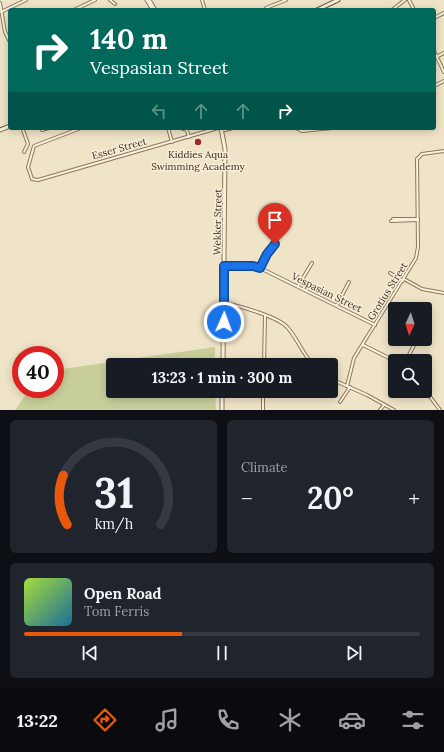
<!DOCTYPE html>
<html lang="en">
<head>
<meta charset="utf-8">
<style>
	:root { --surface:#171b24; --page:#20242c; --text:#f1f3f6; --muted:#9ea1a6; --line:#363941; --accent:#ea580c }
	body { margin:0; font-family:Lora,serif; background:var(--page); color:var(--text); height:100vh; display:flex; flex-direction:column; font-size:15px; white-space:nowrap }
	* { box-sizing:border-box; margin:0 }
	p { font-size:13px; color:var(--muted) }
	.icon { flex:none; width:22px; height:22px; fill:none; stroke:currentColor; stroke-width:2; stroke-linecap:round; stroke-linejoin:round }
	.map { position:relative; height:410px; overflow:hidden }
	.panel { display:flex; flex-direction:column; gap:10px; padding:10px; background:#0d0f14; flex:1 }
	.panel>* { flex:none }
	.banner { position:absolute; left:8px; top:8px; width:428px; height:122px; border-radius:4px; box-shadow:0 2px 10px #0003; background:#00695c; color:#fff; overflow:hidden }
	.needle { width:26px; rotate:184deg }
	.tools { position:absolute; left:388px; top:302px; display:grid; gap:8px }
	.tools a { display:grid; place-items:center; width:44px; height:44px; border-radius:4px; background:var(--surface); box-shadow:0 2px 10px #0003; font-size:20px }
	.speed { position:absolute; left:12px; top:346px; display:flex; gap:8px; font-size:20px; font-weight:700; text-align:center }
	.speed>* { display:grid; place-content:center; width:52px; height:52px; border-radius:50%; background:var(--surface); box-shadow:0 2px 10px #0003; line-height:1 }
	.speed .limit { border:6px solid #d22; background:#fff; color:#111 }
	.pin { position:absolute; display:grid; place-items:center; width:34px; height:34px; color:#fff; margin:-41px -17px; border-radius:50% 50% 50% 0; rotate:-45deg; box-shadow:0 0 4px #0007 }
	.pin .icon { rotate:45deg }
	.me { position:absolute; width:44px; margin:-22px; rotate:2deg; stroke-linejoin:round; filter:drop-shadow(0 0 3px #0008) }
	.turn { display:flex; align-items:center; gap:14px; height:84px; padding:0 16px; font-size:18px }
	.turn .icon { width:52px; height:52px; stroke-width:2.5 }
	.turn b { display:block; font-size:28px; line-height:34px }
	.lanes { display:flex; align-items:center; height:38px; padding:0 16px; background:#0003; justify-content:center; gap:20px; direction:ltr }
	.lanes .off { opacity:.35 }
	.big { font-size:30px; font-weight:700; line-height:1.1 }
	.panel .tile { flex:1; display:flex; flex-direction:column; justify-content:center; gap:6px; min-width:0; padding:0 14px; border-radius:6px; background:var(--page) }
	.panel .dial { align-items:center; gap:0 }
	.dial svg { height:104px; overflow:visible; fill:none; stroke:var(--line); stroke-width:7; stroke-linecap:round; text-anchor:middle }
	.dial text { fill:var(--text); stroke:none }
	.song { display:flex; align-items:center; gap:12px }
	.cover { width:48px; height:48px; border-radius:6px; background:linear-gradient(135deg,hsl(80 70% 55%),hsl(200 70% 35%)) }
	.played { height:4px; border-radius:2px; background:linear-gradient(90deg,var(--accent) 40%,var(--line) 40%) }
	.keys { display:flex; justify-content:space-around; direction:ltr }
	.heat { display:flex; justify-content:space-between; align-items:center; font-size:22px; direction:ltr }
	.panel .tiles { flex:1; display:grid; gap:10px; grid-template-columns:1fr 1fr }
	.tile:last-child { grid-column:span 2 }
	.trip { position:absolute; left:106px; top:358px; width:232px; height:40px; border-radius:4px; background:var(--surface); box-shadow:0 2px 10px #0003; font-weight:700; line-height:40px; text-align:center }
	.tab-bar { display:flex; height:64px; justify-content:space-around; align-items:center; background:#090b0e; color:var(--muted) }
	.tab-bar .icon { width:28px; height:28px }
	.tab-bar .current { color:var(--accent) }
	.tab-bar b { font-size:18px; color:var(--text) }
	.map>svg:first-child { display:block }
	.green { fill:#c9cf9b }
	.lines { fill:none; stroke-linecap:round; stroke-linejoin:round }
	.minor-casing { stroke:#8d765c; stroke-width:4 }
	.tertiary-casing { stroke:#8d765c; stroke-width:5 }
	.secondary-casing { stroke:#6f573f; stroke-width:5 }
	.minor { stroke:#faf1dc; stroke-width:2 }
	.tertiary { stroke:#faf1dc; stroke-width:3 }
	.secondary { stroke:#faf1dc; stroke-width:3 }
	.route-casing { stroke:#114b97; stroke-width:10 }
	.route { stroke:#1a73e8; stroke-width:7 }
	.poi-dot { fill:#9e2a2b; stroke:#f7eed8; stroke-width:1.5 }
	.labels { text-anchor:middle; stroke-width:3; stroke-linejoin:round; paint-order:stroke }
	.street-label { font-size:10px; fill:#3d2e20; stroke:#f7eed8 }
	.poi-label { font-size:10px; fill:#3d2e20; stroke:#f7eed8 }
</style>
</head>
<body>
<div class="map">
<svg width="444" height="410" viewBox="0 0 444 410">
	<rect width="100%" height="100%" fill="#f0e4c8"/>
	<path class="green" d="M215,347V365H113V391H215L216,410H15L30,389H55V370Z"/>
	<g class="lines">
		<g class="minor-casing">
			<g id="minor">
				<path d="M110,0L115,4"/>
				<path d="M202,0L205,10"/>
				<path d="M409,0L414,10"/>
				<path d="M0,3L5,32L10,42"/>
				<path d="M266,8L286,0"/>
				<path d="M74,10L95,0"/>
				<path d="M392,10L405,0"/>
				<path d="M1,12L26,0"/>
				<path d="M434,18L444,13"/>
				<path d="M434,51L444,72"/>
				<path d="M436,57L444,53"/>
				<path d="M434,86L444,81"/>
				<path d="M81,128L34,146L28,167L32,179L38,180L218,128L225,130L233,128"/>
				<path d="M168,128L172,142"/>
				<path d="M181,128L187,130L189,137"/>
				<path d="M296,128L302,131L332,128"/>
				<path d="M23,130L28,144L24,152"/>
				<path d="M42,130L49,128"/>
				<path d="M393,219H418"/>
				<path d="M391,221L418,220"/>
				<path d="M224,266H253L260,268L375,325"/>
				<path d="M260,268L267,254L275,244"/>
				<path d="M390,273L403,281"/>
				<path d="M404,279L422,289L444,293"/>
				<path d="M298,286L312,263"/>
				<path d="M224,303C240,306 279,317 288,328C298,340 303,354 313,365"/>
				<path d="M337,305L349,282"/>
				<path d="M363,345L395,361"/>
				<path d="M406,361L417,339"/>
				<path d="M264,365L265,316"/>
				<path d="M331,379L367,395L394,410"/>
				<path d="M347,386L354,358L416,258L418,247L417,159L422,154L444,151"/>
				<path d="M425,390L440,410"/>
				<path d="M340,402L350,387"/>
				<path d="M263,410V391"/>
				<path d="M380,410L384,405"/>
			</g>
		</g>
		<g class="tertiary-casing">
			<g id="tertiary">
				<path d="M147,0L153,10"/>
				<path d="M149,0L155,10"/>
				<path d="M221,128L225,149L223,365"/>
				<path d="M222,410V391"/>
			</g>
		</g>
		<g class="secondary-casing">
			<g id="secondary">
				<path d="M317,10L338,0"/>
				<path d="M0,130L10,126"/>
			</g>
		</g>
		<use href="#minor" class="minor"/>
		<use href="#tertiary" class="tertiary"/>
		<use href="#secondary" class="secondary"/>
	</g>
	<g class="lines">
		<g class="route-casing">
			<path id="route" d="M224,322V266H253L260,268L267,254L275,244"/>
		</g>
		<use href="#route" class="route"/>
	</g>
	<circle class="poi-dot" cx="198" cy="142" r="4"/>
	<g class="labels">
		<g class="street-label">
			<text transform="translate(119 148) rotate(-16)" y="4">Esser Street</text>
			<text transform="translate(217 222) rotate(-89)" y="4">Wekker Street</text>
			<text transform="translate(387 291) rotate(-58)" y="4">Grotius Street</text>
			<text transform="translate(327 292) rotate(26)" y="4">Vespasian Street</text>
		</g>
		<g class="poi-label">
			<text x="198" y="158">Kiddies Aqua<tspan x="198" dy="12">Swimming Academy</tspan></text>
		</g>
	</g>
</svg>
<div class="tools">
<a><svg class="needle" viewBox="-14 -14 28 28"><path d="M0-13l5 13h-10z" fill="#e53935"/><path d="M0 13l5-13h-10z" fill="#9ea1a6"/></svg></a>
<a><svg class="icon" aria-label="search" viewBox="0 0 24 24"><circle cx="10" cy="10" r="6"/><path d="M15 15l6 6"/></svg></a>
</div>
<div class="speed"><div class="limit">40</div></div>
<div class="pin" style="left:275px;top:244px;background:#d93025"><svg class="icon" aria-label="arrive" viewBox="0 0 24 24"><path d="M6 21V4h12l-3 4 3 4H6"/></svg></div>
<svg class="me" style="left:224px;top:322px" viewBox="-20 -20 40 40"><circle r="17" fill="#1a73e8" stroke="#fff" stroke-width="3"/><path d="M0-11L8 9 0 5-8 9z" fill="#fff"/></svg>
<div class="trip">13:23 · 1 min · 300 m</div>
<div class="banner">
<div class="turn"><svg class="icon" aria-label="right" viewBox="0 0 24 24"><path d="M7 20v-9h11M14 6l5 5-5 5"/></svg><div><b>140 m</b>Vespasian Street</div></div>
<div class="lanes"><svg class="icon off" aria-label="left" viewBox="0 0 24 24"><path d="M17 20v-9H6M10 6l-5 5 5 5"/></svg><svg class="icon off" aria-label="ahead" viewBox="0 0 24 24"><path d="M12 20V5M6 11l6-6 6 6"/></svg><svg class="icon off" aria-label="ahead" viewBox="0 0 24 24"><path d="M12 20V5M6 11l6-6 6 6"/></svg><svg class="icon" aria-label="right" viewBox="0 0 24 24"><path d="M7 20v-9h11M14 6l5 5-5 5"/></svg></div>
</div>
</div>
<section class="panel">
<div class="tiles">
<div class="tile dial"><svg viewBox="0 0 100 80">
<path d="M14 69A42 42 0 1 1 86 69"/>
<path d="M14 69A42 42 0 0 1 11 31" stroke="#ea580c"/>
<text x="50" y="56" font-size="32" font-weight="700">31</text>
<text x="50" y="72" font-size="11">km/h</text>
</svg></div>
<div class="tile"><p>Climate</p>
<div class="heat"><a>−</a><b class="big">20°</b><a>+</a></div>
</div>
<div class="tile">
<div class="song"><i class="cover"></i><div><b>Open Road</b><p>Tom Ferris</p></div></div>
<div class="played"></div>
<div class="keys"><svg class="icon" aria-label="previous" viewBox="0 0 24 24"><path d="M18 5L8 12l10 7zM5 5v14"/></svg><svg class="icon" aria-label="pause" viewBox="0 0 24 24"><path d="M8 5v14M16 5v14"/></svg><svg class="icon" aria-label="next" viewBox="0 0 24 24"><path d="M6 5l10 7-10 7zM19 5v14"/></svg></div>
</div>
</div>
</section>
<nav class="tab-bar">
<b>13:22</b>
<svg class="icon current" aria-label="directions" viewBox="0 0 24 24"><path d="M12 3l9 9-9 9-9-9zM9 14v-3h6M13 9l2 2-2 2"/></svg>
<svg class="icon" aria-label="music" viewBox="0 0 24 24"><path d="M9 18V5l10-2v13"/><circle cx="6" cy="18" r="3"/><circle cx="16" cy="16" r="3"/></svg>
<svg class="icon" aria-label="phone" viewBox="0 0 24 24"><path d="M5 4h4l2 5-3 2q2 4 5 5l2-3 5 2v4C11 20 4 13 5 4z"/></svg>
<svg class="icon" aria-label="climate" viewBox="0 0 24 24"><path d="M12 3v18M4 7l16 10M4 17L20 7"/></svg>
<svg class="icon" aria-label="car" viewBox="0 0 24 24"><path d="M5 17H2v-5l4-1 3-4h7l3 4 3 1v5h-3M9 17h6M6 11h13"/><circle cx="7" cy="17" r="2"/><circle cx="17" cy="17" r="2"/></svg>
<svg class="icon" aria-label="filters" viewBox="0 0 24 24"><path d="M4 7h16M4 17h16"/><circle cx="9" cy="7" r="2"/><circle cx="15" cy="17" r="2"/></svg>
</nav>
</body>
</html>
